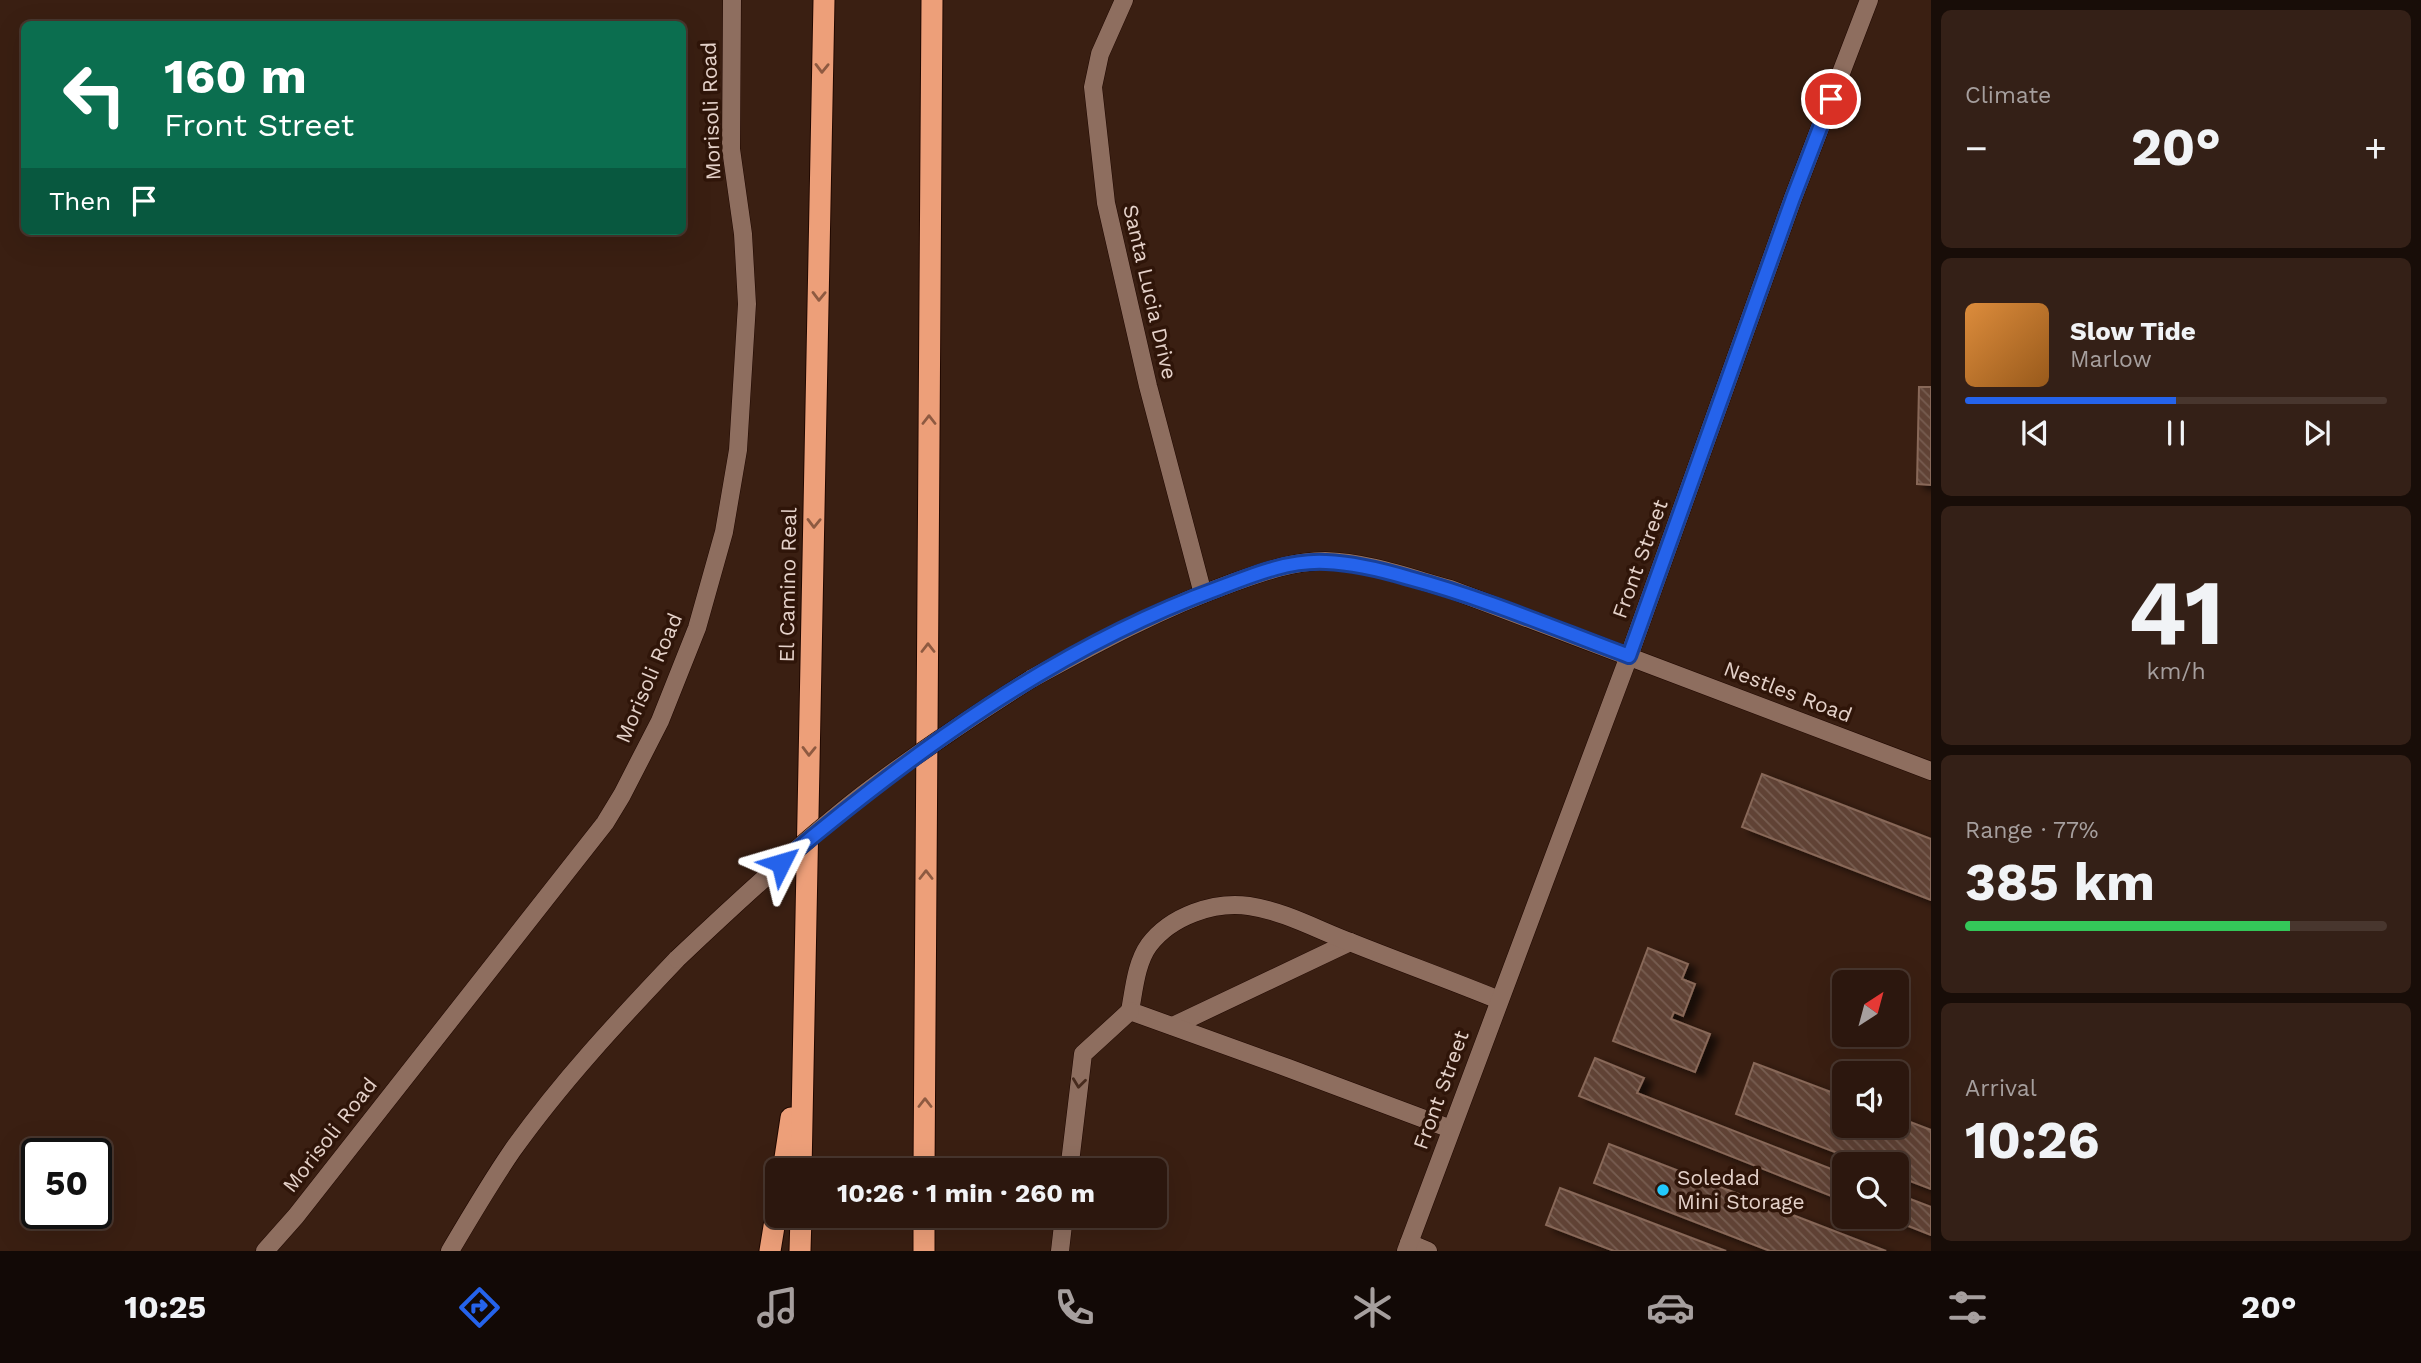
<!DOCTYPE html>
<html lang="en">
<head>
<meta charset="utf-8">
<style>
	:root { --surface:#2c170e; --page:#342017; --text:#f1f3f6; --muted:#a69f9e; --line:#48362e; --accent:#2563eb }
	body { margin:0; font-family:"Work Sans",sans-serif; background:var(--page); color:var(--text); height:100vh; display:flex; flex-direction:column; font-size:26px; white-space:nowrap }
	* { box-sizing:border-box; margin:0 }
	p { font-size:23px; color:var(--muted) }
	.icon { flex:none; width:38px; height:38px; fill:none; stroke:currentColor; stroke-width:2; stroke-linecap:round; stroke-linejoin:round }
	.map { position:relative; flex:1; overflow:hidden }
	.side { display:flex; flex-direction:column; gap:10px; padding:10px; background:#180d08; width:490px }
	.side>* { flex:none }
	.top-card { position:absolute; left:21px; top:21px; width:665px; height:214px; border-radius:10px; box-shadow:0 7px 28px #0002,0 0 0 2px var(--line); background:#0b6e4f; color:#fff; overflow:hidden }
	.needle { width:46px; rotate:36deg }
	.fabs { position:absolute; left:1832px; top:970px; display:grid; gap:14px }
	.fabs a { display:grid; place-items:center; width:77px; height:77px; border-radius:10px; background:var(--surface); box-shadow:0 7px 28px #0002,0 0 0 2px var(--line); font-size:35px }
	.speed { position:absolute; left:21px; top:1138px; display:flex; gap:14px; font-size:35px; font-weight:700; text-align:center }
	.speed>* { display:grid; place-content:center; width:91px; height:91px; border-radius:50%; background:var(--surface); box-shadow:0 7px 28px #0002,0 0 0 2px var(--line); line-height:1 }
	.speed .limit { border:4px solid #111; border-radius:10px; background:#fff; color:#111 }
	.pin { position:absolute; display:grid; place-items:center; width:60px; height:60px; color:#fff; margin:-30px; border:4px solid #fff; border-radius:50%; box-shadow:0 2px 7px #0007 }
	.me { position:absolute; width:77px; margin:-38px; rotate:50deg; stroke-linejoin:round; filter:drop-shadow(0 0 5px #0008) }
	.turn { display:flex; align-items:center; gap:24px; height:147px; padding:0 28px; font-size:32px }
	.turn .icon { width:91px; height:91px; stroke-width:2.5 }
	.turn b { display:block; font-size:49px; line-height:60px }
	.then { display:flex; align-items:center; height:66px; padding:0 28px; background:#0003; gap:14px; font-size:26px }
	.big { font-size:52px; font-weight:700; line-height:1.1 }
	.side .tile { flex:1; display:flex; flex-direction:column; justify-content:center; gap:10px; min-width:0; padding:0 24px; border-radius:10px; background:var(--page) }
	.side .dial { align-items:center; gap:0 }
	.dial b { font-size:91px; line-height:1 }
	.song { display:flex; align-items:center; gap:21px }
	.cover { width:84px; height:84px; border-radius:10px; background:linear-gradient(135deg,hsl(30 70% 55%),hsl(30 70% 35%)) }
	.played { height:7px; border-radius:4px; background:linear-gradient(90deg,var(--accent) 50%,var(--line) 50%) }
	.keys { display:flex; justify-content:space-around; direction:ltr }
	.heat { display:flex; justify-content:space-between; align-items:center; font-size:38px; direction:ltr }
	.charge { height:10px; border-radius:5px; background:linear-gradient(90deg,#34c759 77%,var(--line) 0) }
	.trip { position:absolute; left:765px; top:1158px; width:402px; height:70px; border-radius:10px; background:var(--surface); box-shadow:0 7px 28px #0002,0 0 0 2px var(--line); font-weight:700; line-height:70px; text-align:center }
	.tabs { display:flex; height:112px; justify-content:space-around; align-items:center; background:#120906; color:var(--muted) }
	.tabs .icon { width:49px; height:49px }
	.tabs .selected { color:var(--accent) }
	.tabs b { font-size:32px; color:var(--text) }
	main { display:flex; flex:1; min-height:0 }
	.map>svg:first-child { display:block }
	.building { fill:url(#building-back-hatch); stroke:#886859; stroke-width:2; filter:url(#shadow) }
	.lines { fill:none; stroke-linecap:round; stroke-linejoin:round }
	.lane-casing { stroke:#200800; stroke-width:19 }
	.street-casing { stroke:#200800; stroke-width:19 }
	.secondary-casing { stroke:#200800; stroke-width:19 }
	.highway-casing { stroke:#200800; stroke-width:23 }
	.lane { stroke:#8e6e5f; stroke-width:18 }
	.street { stroke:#8e6e5f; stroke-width:18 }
	.secondary { stroke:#8e6e5f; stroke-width:18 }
	.highway { stroke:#ed9f79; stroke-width:21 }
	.secondary-bridge-casing { stroke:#200800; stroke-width:19; stroke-linecap:butt }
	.secondary-bridge { stroke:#8e6e5f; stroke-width:18 }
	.oneway { stroke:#8e5a41 }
	.oneway2 { stroke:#472b1e }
	.route-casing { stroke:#184099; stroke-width:18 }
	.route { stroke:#2563eb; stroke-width:12 }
	.poi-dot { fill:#22c9fd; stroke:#2f1509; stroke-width:2.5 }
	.labels { text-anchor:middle; stroke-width:7; stroke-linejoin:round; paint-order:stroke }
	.street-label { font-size:21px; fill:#e5d2ca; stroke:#2f1509 }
	.poi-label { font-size:21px; fill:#e5d2ca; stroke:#2f1509; text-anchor:start }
</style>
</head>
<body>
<main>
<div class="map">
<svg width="1931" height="1251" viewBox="0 0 1931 1251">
	<defs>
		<pattern id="building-back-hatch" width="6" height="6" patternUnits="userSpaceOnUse" patternTransform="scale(1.75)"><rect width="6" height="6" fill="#604335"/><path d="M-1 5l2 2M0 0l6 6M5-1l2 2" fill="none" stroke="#775d51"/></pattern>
		<filter id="shadow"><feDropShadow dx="8" dy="4.5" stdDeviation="3.5" flood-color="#0009"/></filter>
	</defs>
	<rect width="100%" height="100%" fill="#3a1f12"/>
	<g class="building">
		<path d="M1919,387H1931V485L1917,484Z"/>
		<path d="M1762,774L1931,839V900L1742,827Z"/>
		<path d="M1648,948L1688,964L1682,979L1695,984L1683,1016L1674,1012L1671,1019L1710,1034L1695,1072L1613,1041Z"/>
		<path d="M1595,1058L1644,1078L1637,1093L1844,1174V1201L1579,1096Z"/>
		<path d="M1754,1063L1844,1097V1125H1897V1117L1931,1130V1189L1897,1176V1164H1866L1736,1114Z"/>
		<path d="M1609,1144L1886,1251H1770L1594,1183Z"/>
		<path d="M1560,1188L1726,1251H1614L1546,1225Z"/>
		<path d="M1897,1194L1931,1207V1235L1883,1216H1897Z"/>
	</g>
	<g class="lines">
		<g class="lane-casing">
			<g id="lane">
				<path d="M1173,1026L1350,942"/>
				<path d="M1451,1129L1288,1068L1130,1011C1134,990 1136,963 1149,945C1171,916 1214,901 1249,906C1284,911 1318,930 1350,942C1400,962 1450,980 1499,1000"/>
				<path d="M1069,1171L1083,1054L1130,1011"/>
				<path d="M1409,1243L1428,1251"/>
				<path d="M1060,1251L1064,1216"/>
			</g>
		</g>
		<g class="street-casing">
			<g id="street">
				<path d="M1124,0L1100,54L1093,87L1106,203L1148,386L1203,594"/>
				<path d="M265,1251L296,1216L605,823L622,795L660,721L697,628L724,532L738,450L747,304L743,234L731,149L732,0"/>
			</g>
		</g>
		<g class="secondary-casing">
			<g id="secondary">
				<path d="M1031,679C1097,643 1162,608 1232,583C1263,572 1293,561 1325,561C1367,562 1410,578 1450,589L1931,771"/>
				<path d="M450,1251C470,1217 490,1183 512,1151C561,1082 619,1020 677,959"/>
				<path d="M1406,1251L1629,656L1793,198L1869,0"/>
			</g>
		</g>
		<g class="highway-casing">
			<g id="highway">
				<path d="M783,1171L791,1118"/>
				<path d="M801,1171L824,0"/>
				<path d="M924,1171L932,0"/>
				<path d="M770,1251L777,1208"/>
				<path d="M800,1251L801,1216"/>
				<path d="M924,1251V1216"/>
			</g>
		</g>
		<use href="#lane" class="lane"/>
		<use href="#street" class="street"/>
		<use href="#secondary" class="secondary"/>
		<use href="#highway" class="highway"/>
		<g class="secondary-bridge-casing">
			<path id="secondary-bridge" d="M677,959C734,905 791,852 852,803C909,758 970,718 1031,679"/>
		</g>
		<use href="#secondary-bridge" class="secondary-bridge"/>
	</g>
	<defs><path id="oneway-chevron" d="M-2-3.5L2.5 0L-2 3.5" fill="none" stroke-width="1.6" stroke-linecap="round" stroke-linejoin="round" transform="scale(1.75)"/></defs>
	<g class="oneway">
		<use href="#oneway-chevron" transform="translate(822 68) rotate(91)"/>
		<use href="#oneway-chevron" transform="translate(819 296) rotate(91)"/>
		<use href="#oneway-chevron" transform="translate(929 420) rotate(-90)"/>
		<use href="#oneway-chevron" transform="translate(814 523) rotate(91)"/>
		<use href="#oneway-chevron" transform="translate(928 648) rotate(-90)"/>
		<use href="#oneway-chevron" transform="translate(809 751) rotate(91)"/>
		<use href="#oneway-chevron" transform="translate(926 875) rotate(-90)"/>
		<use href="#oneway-chevron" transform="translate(925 1103) rotate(-90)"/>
	</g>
	<use class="oneway2" href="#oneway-chevron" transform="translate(1079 1083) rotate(97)"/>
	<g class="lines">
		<g class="route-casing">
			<path id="route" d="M781,863C913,752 1056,647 1219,588C1253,575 1289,560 1326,562C1355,563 1382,570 1409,578C1484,598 1556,629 1629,656L1793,198L1831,99"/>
		</g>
		<use href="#route" class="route"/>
	</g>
	<circle class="poi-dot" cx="1663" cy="1190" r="7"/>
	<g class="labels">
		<g class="street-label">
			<text transform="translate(711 111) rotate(-92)" y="7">Morisoli Road</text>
			<text transform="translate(1150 292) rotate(77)" y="7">Santa Lucia Drive</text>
			<text transform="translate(1640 559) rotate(-70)" y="7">Front Street</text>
			<text transform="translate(788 585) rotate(-89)" y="7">El Camino Real</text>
			<text transform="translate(649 678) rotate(-67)" y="7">Morisoli Road</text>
			<text transform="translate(1788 692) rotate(21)" y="7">Nestles Road</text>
			<text transform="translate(1441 1090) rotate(-70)" y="7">Front Street</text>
			<text transform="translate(330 1135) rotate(-52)" y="7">Morisoli Road</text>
		</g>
		<g class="poi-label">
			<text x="1677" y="1185">Soledad<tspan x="1677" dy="24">Mini Storage</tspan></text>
		</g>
	</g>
</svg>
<div class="fabs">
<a><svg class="needle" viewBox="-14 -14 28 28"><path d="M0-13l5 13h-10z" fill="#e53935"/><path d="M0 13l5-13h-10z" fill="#a69f9e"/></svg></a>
<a><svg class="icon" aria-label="sound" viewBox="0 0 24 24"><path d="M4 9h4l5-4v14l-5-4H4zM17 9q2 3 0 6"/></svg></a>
<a><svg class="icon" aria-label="search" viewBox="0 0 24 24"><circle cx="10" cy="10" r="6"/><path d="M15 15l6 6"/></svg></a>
</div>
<div class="speed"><div class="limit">50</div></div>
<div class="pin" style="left:1831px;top:99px;background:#d93025"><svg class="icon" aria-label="arrive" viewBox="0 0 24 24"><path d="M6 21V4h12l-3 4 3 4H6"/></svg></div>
<svg class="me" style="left:781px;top:863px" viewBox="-20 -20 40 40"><path d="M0-17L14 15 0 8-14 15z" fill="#2563eb" stroke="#fff" stroke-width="4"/></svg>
<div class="trip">10:26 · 1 min · 260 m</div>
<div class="top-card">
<div class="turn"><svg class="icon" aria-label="left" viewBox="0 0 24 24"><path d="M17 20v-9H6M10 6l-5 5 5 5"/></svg><div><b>160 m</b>Front Street</div></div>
<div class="then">Then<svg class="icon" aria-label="arrive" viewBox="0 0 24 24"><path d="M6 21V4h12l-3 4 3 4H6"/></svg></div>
</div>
</div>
<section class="side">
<div class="tile"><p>Climate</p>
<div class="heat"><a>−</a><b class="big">20°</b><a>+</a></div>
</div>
<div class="tile">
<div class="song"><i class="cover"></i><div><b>Slow Tide</b><p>Marlow</p></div></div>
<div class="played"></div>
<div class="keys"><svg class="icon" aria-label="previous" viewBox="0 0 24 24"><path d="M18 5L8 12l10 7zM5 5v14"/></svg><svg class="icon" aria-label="pause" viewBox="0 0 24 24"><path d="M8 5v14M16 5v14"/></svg><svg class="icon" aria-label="next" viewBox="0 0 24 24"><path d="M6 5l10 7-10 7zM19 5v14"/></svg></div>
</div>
<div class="tile dial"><b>41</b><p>km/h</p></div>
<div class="tile"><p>Range · 77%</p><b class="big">385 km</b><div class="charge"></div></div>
<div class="tile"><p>Arrival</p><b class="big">10:26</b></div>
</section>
</main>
<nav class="tabs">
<b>10:25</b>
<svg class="icon selected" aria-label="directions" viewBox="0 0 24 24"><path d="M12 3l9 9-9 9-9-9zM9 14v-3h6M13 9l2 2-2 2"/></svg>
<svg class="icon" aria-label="music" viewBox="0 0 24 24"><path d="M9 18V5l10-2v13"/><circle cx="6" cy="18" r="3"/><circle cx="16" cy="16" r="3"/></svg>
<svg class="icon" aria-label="phone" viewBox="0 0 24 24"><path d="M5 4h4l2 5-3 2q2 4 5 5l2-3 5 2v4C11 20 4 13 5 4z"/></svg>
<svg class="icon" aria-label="climate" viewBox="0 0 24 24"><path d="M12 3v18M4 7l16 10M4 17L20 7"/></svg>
<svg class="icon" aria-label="car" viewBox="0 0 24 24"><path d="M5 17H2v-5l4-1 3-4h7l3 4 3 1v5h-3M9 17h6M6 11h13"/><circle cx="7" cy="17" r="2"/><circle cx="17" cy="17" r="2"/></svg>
<svg class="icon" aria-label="filters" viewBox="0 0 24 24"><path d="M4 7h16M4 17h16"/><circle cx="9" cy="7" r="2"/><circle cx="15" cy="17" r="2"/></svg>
<b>20°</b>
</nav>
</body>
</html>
